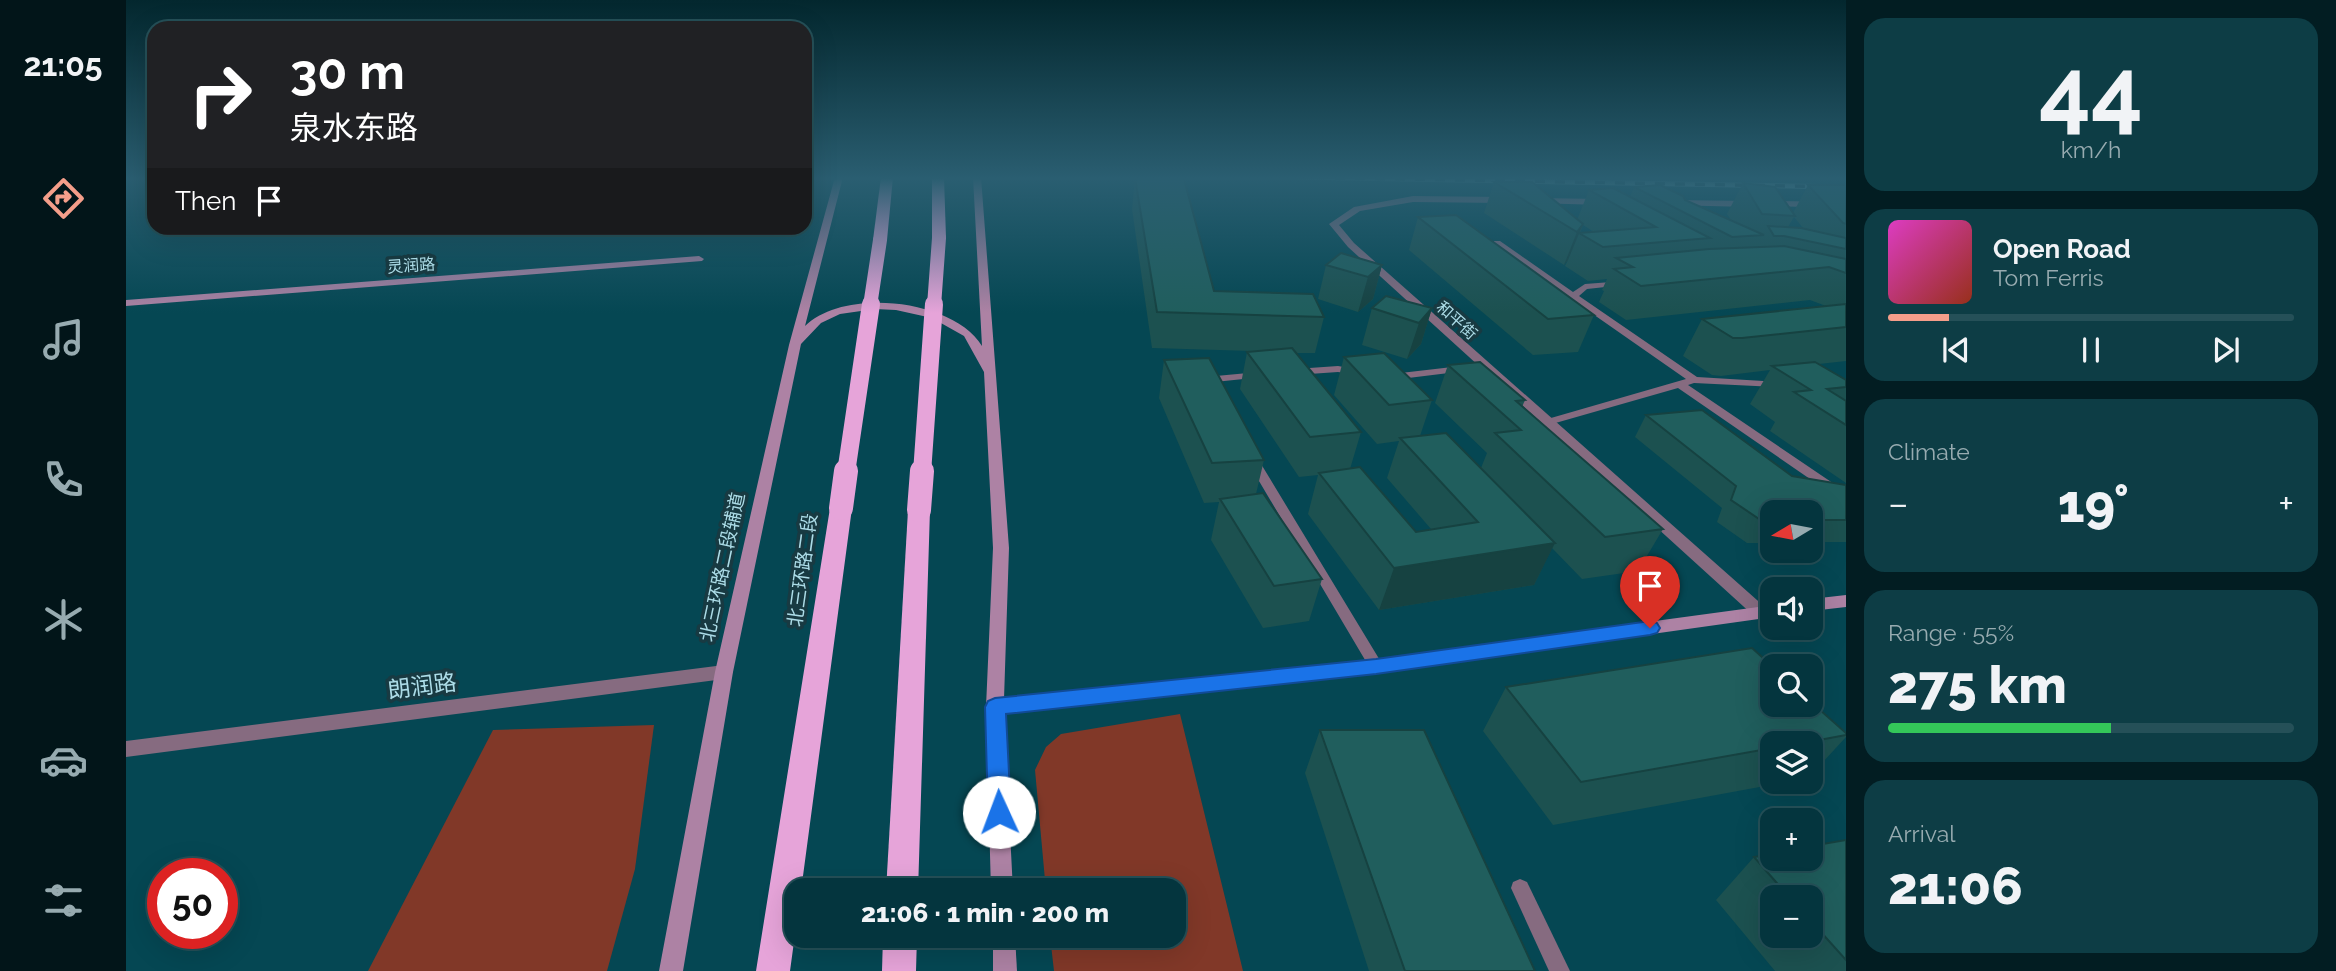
<!DOCTYPE html>
<html lang="en">
<head>
<meta charset="utf-8">
<style>
	:root { --surface:#04353e; --page:#0d3d45; --text:#f1f3f6; --muted:#97abb0; --line:#255058; --accent:#f49e8a }
	body { margin:0; font-family:Raleway,"Noto Sans SC",sans-serif; background:var(--page); color:var(--text); height:100vh; display:flex; flex-direction:column; font-size:26px; white-space:nowrap }
	* { box-sizing:border-box; margin:0 }
	p { font-size:23px; color:var(--muted) }
	.icon { flex:none; width:38px; height:38px; fill:none; stroke:currentColor; stroke-width:2; stroke-linecap:round; stroke-linejoin:round }
	.map { position:relative; flex:1; overflow:hidden }
	.panel { display:flex; flex-direction:column; gap:18px; padding:18px; background:#021d22; width:490px }
	.panel>* { flex:none }
	.banner { position:absolute; left:21px; top:21px; width:665px; height:214px; border-radius:21px; box-shadow:0 7px 28px #0002,0 0 0 2px var(--line); background:#202124; color:#fff; overflow:hidden }
	.needle { width:46px; rotate:260deg }
	.buttons { position:absolute; left:1634px; top:500px; display:grid; gap:14px }
	.buttons a { display:grid; place-items:center; width:63px; height:63px; border-radius:14px; background:var(--surface); box-shadow:0 7px 28px #0002,0 0 0 2px var(--line); font-size:35px }
	.speed { position:absolute; left:21px; top:858px; display:flex; gap:14px; font-size:35px; font-weight:700; text-align:center }
	.speed>* { display:grid; place-content:center; width:91px; height:91px; border-radius:50%; background:var(--surface); box-shadow:0 7px 28px #0002,0 0 0 2px var(--line); line-height:1 }
	.speed .limit { border:10px solid #d22; background:#fff; color:#111 }
	.pin { position:absolute; display:grid; place-items:center; width:60px; height:60px; color:#fff; margin:-72px -30px; border-radius:50% 50% 50% 0; rotate:-45deg; box-shadow:0 0 7px #0007 }
	.pin .icon { rotate:45deg }
	.me { position:absolute; width:77px; margin:-38px; rotate:358deg; stroke-linejoin:round; filter:drop-shadow(0 0 5px #0008) }
	.turn { display:flex; align-items:center; gap:24px; height:147px; padding:0 28px; font-size:32px }
	.turn .icon { width:91px; height:91px; stroke-width:2.5 }
	.turn b { display:block; font-size:49px; line-height:60px }
	.then { display:flex; align-items:center; height:66px; padding:0 28px; background:#0003; gap:14px; font-size:26px }
	.big { font-size:52px; font-weight:800; line-height:1.1 }
	.panel .tile { flex:1; display:flex; flex-direction:column; justify-content:center; gap:10px; min-width:0; padding:0 24px; border-radius:21px; background:var(--page) }
	.panel .dial { align-items:center; gap:0 }
	.dial b { font-size:91px; line-height:1 }
	.song { display:flex; align-items:center; gap:21px }
	.cover { width:84px; height:84px; border-radius:10px; background:linear-gradient(135deg,hsl(310 70% 55%),hsl(10 70% 35%)) }
	.played { height:7px; border-radius:4px; background:linear-gradient(90deg,var(--accent) 15%,var(--line) 15%) }
	.keys { display:flex; justify-content:space-around; direction:ltr }
	.heat { display:flex; justify-content:space-between; align-items:center; font-size:38px; direction:ltr }
	.charge { height:10px; border-radius:5px; background:linear-gradient(90deg,#34c759 55%,var(--line) 0) }
	.trip { position:absolute; left:658px; top:878px; width:402px; height:70px; border-radius:21px; background:var(--surface); box-shadow:0 7px 28px #0002,0 0 0 2px var(--line); font-weight:800; line-height:70px; text-align:center }
	main { display:flex; flex:1; min-height:0 }
	.menu { display:flex; flex-direction:column; width:126px; justify-content:space-around; align-items:center; background:#021519; color:var(--muted) }
	.menu .icon { width:49px; height:49px }
	.menu .current { color:var(--accent) }
	.menu b { font-size:32px; color:var(--text) }
	.map>svg:first-child { display:block }
	.green { fill:#813828 }
	.lines { fill:none; stroke-linecap:round; stroke-linejoin:round }
	.lane { fill:#866b80; fill-rule:evenodd }
	.street { fill:#866b80; fill-rule:evenodd }
	.secondary { fill:#ad82a4; fill-rule:evenodd }
	.highway { fill:#e6a4d9; fill-rule:evenodd }
	.rail-casing { stroke:#89bdc8; stroke-width:5 }
	.rail { stroke:#183a42; stroke-width:3.5; stroke-dasharray:10; stroke-linecap:butt }
	.highway-bridge-far2 { stroke:#e6a4d9; stroke-width:14 }
	.highway-bridge-far1 { stroke:#e6a4d9; stroke-width:18 }
	.highway-bridge { stroke:#e6a4d9; stroke-width:24 }
	.wall { fill:#1c5150; fill-rule:evenodd }
	.shaded-wall { fill:#164241 }
	.building { fill:#205e5d; stroke:#164241; stroke-width:2 }
	.route { fill:#1a73e8; stroke:#114b97; stroke-width:2 }
	.labels { text-anchor:middle; stroke-width:7; stroke-linejoin:round; paint-order:stroke }
	.far-street-label { font-size:16px; fill:#acdce7; stroke:#183a42 }
	.street-label { font-size:19px; fill:#acdce7; stroke:#183a42 }
	.near-street-label { font-size:23px; fill:#acdce7; stroke:#183a42 }
</style>
</head>
<body>
<main>
<nav class="menu">
<b>21:05</b>
<svg class="icon current" aria-label="directions" viewBox="0 0 24 24"><path d="M12 3l9 9-9 9-9-9zM9 14v-3h6M13 9l2 2-2 2"/></svg>
<svg class="icon" aria-label="music" viewBox="0 0 24 24"><path d="M9 18V5l10-2v13"/><circle cx="6" cy="18" r="3"/><circle cx="16" cy="16" r="3"/></svg>
<svg class="icon" aria-label="phone" viewBox="0 0 24 24"><path d="M5 4h4l2 5-3 2q2 4 5 5l2-3 5 2v4C11 20 4 13 5 4z"/></svg>
<svg class="icon" aria-label="climate" viewBox="0 0 24 24"><path d="M12 3v18M4 7l16 10M4 17L20 7"/></svg>
<svg class="icon" aria-label="car" viewBox="0 0 24 24"><path d="M5 17H2v-5l4-1 3-4h7l3 4 3 1v5h-3M9 17h6M6 11h13"/><circle cx="7" cy="17" r="2"/><circle cx="17" cy="17" r="2"/></svg>
<svg class="icon" aria-label="filters" viewBox="0 0 24 24"><path d="M4 7h16M4 17h16"/><circle cx="9" cy="7" r="2"/><circle cx="15" cy="17" r="2"/></svg>
</nav>
<div class="map">
<svg width="1720" height="971" viewBox="0 0 1720 971">
	<rect width="100%" height="100%" fill="#054753"/>
	<g class="green">
		<path d="M1054,714L1117,971H928L924,936H1048V891H920L909,770L920,747L935,734Z"/>
		<path d="M528,725L509,869L481,971H242L367,730Z"/>
	</g>
	<g class="lines">
		<g class="lane">
			<path d="M1368,241H1374L1447,292L1459,284L1498,281V285L1461,289L1453,296L1571,377L1654,382L1655,384L1650,387L1568,383L1562,385L1720,492V502L1716,501L1552,388L1426,424H1418L1416,422L1418,420L1560,379L1368,245Z"/>
			<path d="M1212,366L1235,370L1236,372L1231,375L1212,372L1169,375L1164,372L1169,369Z"/>
			<path d="M1335,366L1340,369L1339,371L1266,380L1261,377L1266,374Z"/>
			<path d="M1133,372L1137,373V377L1079,383L1074,380L1079,377Z"/>
			<path d="M1126,455L1132,459L1255,662L1258,666L1255,670L1250,672L1245,670L1120,459Z"/>
			<path d="M1394,879L1401,882L1444,971H1423L1385,888L1387,882Z"/>
		</g>
		<g class="street">
			<path d="M1287,196L1379,197L1383,200L1379,203L1287,202L1234,211L1213,225L1228,243L1640,608L1642,612L1640,616H1628L1222,247L1203,224L1228,207Z"/>
			<path d="M1410,198L1477,199L1481,202L1477,205L1407,203L1406,201Z"/>
			<path d="M1546,200L1624,201L1628,204L1624,207L1543,205V201Z"/>
			<path d="M1644,201L1720,202V208L1641,206L1640,204Z"/>
			<path d="M598,665L604,667L607,672L604,677L598,679L0,757V741Z"/>
		</g>
		<g class="secondary">
			<path d="M709,177H717L679,326C718,287 828,299 856,346L847,177H855L883,548L878,699L1250,659L1647,605V617L1250,673L878,713L887,891H865L860,707L867,548L858,372L838,336L806,318L770,310L749,309L714,314L695,323L675,344L607,672L557,971H533L589,672L663,345Z"/>
			<path d="M573,256L578,259L576,261L0,306V300Z"/>
			<path d="M1720,595V607L1685,611V599Z"/>
			<path d="M867,936H889L891,971H867Z"/>
		</g>
		<g class="highway">
			<path d="M755,177H767L761,240L754,244L747,240Z"/>
			<path d="M806,177H818L820,238L813,242L806,238Z"/>
			<path d="M715,501L723,503L726,508L675,891H670V927L664,971H630L704,508L707,503Z"/>
			<path d="M793,503L801,505L804,510L792,891H760L782,510L785,505Z"/>
			<path d="M757,936H791L790,971H756Z"/>
		</g>
		<g class="rail-casing">
			<path id="rail" d="M1169,177L1720,187"/>
		</g>
		<use href="#rail" class="rail"/>
		<g class="highway-bridge-far2">
			<path d="M744,306L754,240"/>
			<path d="M808,306L813,238"/>
		</g>
		<g class="highway-bridge-far1">
			<path d="M720,473L745,304"/>
			<path d="M796,473L808,304"/>
		</g>
		<g class="highway-bridge">
			<path d="M715,508L720,471"/>
			<path d="M793,510L796,471"/>
		</g>
	</g>
	<g class="wall">
		<path d="M1009,178L1088,291L1198,317L1189,353H1170L1235,432L1224,469L1290,532L1305,529L1261,478L1273,441L1251,444L1208,395L1218,357L1306,400L1294,436L1355,468L1361,453L1309,403L1322,365L1399,400L1396,407L1537,529L1512,571L1456,579L1426,548L1408,585L1253,610L1182,514L1192,475L1173,477L1114,389L1121,352L1126,351L1026,348L1006,209Z"/>
		<path d="M1368,182L1451,220L1463,190L1504,197L1508,187L1559,200L1605,220L1601,214L1617,183L1667,213L1682,185H1720V361L1693,364L1720,380V483L1644,431L1649,422L1624,404L1644,370L1595,376L1586,375L1557,356L1576,319L1700,306L1684,300L1500,320L1473,302L1478,291L1476,290L1481,279L1462,281L1439,266L1442,260L1438,265L1358,213ZM1668,217L1678,229L1662,227ZM1457,225L1468,232L1454,233Z"/>
		<path d="M1292,217L1468,315L1452,352L1407,355L1283,250Z"/>
		<path d="M1200,265H1256L1247,299L1232,312L1192,299Z"/>
		<path d="M1246,308H1306L1295,344L1281,359L1236,345Z"/>
		<path d="M1038,360L1138,460L1130,494L1196,579L1183,621L1137,628L1085,540L1093,502L1078,503L1033,398Z"/>
		<path d="M1520,415L1666,476L1720,485V542H1685V513H1647V543H1621L1591,522L1596,508L1509,437Z"/>
		<path d="M1380,687L1720,733V737L1685,775V744H1647V782H1661L1427,825L1357,731Z"/>
		<path d="M1194,730L1409,971H1243L1179,773Z"/>
		<path d="M1720,840V971H1649L1590,900L1628,857ZM1647,898H1685V936H1647Z"/>
	</g>
	<g class="shaded-wall">
		<path d="M1457,224L1442,260L1438,265L1451,232Z"/>
		<path d="M1256,265L1247,299L1232,312L1242,277Z"/>
		<path d="M1306,308L1295,344L1281,359L1293,323Z"/>
		<path d="M1429,543L1408,585L1253,610L1268,568Z"/>
	</g>
	<g class="building">
		<path d="M1009,178L1058,179L1088,291L1187,294L1198,317L1031,312Z"/>
		<path d="M1368,182H1406L1457,224L1451,232Z"/>
		<path d="M1617,183L1649,187L1669,216L1636,214Z"/>
		<path d="M1534,185L1557,196L1559,200L1638,235L1606,237L1508,187Z"/>
		<path d="M1682,185H1720V224L1717,223Z"/>
		<path d="M1487,188L1584,238L1477,247L1453,233L1530,227L1463,190Z"/>
		<path d="M1330,215L1468,315L1422,319L1292,217Z"/>
		<path d="M1642,226L1675,228L1720,238V249L1658,236H1648Z"/>
		<path d="M1658,246L1720,259V273L1703,267L1515,286L1488,269L1507,267L1490,258L1583,249Z"/>
		<path d="M1215,253L1256,265L1242,277L1200,265Z"/>
		<path d="M1260,296L1306,308L1293,323L1246,308Z"/>
		<path d="M1720,304V327L1616,338H1607L1576,319Z"/>
		<path d="M1166,348L1235,432L1184,437L1121,352Z"/>
		<path d="M1258,353L1306,400L1263,405L1218,357Z"/>
		<path d="M1083,358L1138,460L1086,463L1038,360Z"/>
		<path d="M1354,362L1399,400L1390,401L1537,529L1479,537L1369,433L1395,430L1322,365Z"/>
		<path d="M1689,362L1720,380V387L1701,389L1720,401V425L1668,392L1685,390L1646,366Z"/>
		<path d="M1576,410L1666,476L1720,485V520H1685V513H1647V521H1636L1605,500L1610,486L1520,415Z"/>
		<path d="M1320,433L1429,543L1268,568L1193,473L1234,467L1290,532L1352,522L1274,438Z"/>
		<path d="M1137,493L1196,579L1148,586L1094,499Z"/>
		<path d="M1626,648L1647,667V705H1685V702L1720,733V735L1672,744H1647V748L1455,782L1380,687Z"/>
		<path d="M1194,730H1298L1409,971H1279Z"/>
		<path d="M1720,840V960L1685,921V898H1664L1628,857L1647,854V859H1685V846Z"/>
	</g>
	<linearGradient id="sky" x2="0" y2="1"><stop stop-color="#03272e"/><stop offset="0.57" stop-color="#2a5e71"/><stop offset="1" stop-color="#2a5e71" stop-opacity="0"/></linearGradient>
	<rect width="1720" height="313" fill="url(#sky)"/>
	<path class="route" d="M1524,621L1531,623L1534,628L1531,633L1524,635L1250,674L880,714L885,812L881,819L873,822L865,819L862,812L859,707L862,701L869,698L1250,659Z"/>
	<g class="labels">
		<g class="far-street-label">
			<text transform="translate(285 265) rotate(-4)" y="6">灵润路</text>
			<text transform="translate(1331 320) rotate(42)" y="6">和平街</text>
		</g>
		<g class="street-label">
			<text transform="translate(596 567) rotate(-78)" y="7">北三环路二段辅道</text>
			<text transform="translate(676 570) rotate(-82)" y="7">北三环路二段</text>
		</g>
		<g class="near-street-label">
			<text transform="translate(296 686) rotate(-7)" y="8">朗润路</text>
		</g>
	</g>
</svg>
<div class="buttons">
<a><svg class="needle" viewBox="-14 -14 28 28"><path d="M0-13l5 13h-10z" fill="#e53935"/><path d="M0 13l5-13h-10z" fill="#97abb0"/></svg></a>
<a><svg class="icon" aria-label="sound" viewBox="0 0 24 24"><path d="M4 9h4l5-4v14l-5-4H4zM17 9q2 3 0 6"/></svg></a>
<a><svg class="icon" aria-label="search" viewBox="0 0 24 24"><circle cx="10" cy="10" r="6"/><path d="M15 15l6 6"/></svg></a>
<a><svg class="icon" aria-label="layers" viewBox="0 0 24 24"><path d="M12 4l9 5-9 5-9-5zM3 14l9 5 9-5"/></svg></a>
<a>+</a>
<a>−</a>
</div>
<div class="speed"><div class="limit">50</div></div>
<div class="pin" style="left:1524px;top:628px;background:#d93025"><svg class="icon" aria-label="arrive" viewBox="0 0 24 24"><path d="M6 21V4h12l-3 4 3 4H6"/></svg></div>
<svg class="me" style="left:873px;top:812px" viewBox="-20 -20 40 40"><circle r="19" fill="#fff"/><path d="M0-13L10 11 0 6-10 11z" fill="#1a73e8"/></svg>
<div class="trip">21:06 · 1 min · 200 m</div>
<div class="banner">
<div class="turn"><svg class="icon" aria-label="right" viewBox="0 0 24 24"><path d="M7 20v-9h11M14 6l5 5-5 5"/></svg><div><b>30 m</b>泉水东路</div></div>
<div class="then">Then<svg class="icon" aria-label="arrive" viewBox="0 0 24 24"><path d="M6 21V4h12l-3 4 3 4H6"/></svg></div>
</div>
</div>
<section class="panel">
<div class="tile dial"><b>44</b><p>km/h</p></div>
<div class="tile">
<div class="song"><i class="cover"></i><div><b>Open Road</b><p>Tom Ferris</p></div></div>
<div class="played"></div>
<div class="keys"><svg class="icon" aria-label="previous" viewBox="0 0 24 24"><path d="M18 5L8 12l10 7zM5 5v14"/></svg><svg class="icon" aria-label="pause" viewBox="0 0 24 24"><path d="M8 5v14M16 5v14"/></svg><svg class="icon" aria-label="next" viewBox="0 0 24 24"><path d="M6 5l10 7-10 7zM19 5v14"/></svg></div>
</div>
<div class="tile"><p>Climate</p>
<div class="heat"><a>−</a><b class="big">19°</b><a>+</a></div>
</div>
<div class="tile"><p>Range · 55%</p><b class="big">275 km</b><div class="charge"></div></div>
<div class="tile"><p>Arrival</p><b class="big">21:06</b></div>
</section>
</main>
</body>
</html>
